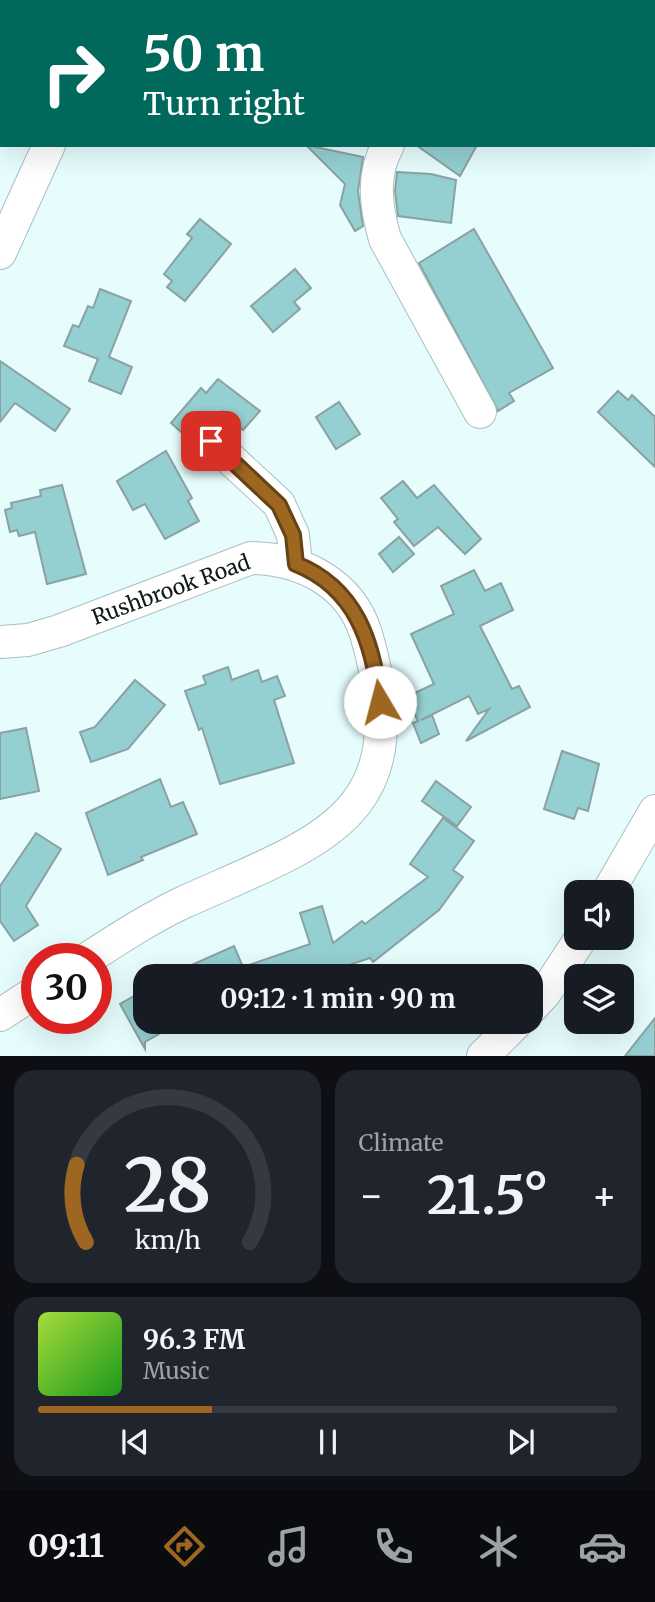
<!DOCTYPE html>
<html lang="en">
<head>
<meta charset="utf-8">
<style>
	:root { --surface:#171b24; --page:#20242c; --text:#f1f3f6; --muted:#9ea1a6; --line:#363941; --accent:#9d6621 }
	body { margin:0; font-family:Merriweather,serif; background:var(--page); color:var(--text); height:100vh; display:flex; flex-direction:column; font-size:26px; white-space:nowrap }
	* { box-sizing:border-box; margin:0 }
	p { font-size:23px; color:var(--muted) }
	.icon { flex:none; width:38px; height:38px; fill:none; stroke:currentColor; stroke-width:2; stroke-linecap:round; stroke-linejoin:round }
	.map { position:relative; height:1056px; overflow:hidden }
	.panel { display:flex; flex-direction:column; gap:14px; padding:14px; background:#0d0f14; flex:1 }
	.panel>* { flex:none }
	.banner { position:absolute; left:0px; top:0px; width:656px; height:147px; box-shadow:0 7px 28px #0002; background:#00695c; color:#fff; overflow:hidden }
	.buttons { position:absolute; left:564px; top:880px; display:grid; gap:14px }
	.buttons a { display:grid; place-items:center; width:70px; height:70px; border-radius:14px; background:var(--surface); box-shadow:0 7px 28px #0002; font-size:35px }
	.speed { position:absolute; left:21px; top:943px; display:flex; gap:14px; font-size:35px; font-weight:700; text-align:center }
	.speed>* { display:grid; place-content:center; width:91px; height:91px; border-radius:50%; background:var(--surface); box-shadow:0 7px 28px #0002; line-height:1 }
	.speed .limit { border:10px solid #d22; background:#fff; color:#111 }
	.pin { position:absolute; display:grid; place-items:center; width:60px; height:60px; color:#fff; margin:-30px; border-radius:14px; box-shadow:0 4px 10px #0006 }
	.me { position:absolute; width:77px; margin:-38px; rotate:352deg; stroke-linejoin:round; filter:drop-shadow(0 0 5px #0008) }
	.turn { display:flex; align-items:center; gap:24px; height:147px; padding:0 28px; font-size:32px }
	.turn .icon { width:91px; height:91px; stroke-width:2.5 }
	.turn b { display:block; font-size:49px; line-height:60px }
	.big { font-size:52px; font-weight:700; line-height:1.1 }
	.panel .tile { flex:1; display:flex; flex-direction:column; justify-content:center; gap:10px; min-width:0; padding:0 24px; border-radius:21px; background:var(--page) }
	.panel .dial { align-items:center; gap:0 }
	.dial svg { height:182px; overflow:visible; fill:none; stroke:var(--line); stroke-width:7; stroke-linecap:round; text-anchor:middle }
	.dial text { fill:var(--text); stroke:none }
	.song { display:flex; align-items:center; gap:21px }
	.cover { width:84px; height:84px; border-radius:10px; background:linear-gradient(135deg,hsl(80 70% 55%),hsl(120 70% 35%)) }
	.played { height:7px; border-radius:4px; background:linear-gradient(90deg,var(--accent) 30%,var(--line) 30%) }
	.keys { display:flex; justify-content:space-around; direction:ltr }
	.heat { display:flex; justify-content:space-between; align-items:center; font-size:38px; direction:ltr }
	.panel .tiles { flex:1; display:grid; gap:14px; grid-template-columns:1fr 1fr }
	.tile:last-child { grid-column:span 2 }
	.trip { position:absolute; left:133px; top:964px; width:410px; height:70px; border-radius:21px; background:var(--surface); box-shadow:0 7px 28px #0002; font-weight:700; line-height:70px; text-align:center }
	.tabs { display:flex; height:112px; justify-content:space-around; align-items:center; background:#090b0e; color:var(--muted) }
	.tabs .icon { width:49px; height:49px }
	.tabs .current { color:var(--accent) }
	.tabs b { font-size:32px; color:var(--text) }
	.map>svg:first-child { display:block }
	.building { fill:#94cfd2; stroke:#8ca1a1; stroke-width:2 }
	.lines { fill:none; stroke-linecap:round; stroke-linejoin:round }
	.minor-casing { stroke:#aabfc0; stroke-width:34 }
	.minor { stroke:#fff; stroke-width:32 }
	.route-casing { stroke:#664215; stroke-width:18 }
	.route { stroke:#9d6621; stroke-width:12 }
	.labels { text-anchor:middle; stroke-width:7; stroke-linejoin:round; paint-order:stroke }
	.street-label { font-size:21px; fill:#111919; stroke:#fff }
</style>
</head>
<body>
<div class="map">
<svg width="655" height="1056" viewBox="0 0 655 1056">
	<rect width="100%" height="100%" fill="#e6fcfd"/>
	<g class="building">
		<path d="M306,145L363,157L358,191L363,226L355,231L340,205L345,184Z"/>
		<path d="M416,145H477L460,176Z"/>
		<path d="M397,172L431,174L456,180L451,223L398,216L395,191Z"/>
		<path d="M200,219L231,244L185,301L167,287L172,281L164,274L192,238L187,234Z"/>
		<path d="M474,229L553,368L509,393L514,401L498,411L419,263Z"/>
		<path d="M295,269L311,288L294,302L300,309L273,332L251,306Z"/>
		<path d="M100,289L131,301L109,357L132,367L121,394L89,381L98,359L64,346L73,325L79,327L88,306L93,308Z"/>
		<path d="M0,361L70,409L55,431L15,403L0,422Z"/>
		<path d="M218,379L260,411L243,430L222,411L211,423L197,429L193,443L171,423L201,388L206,393Z"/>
		<path d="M618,391L628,400L632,395L655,417V467L598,412Z"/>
		<path d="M339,402L360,434L336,449L316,417Z"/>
		<path d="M166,451L192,498L188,501L199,521L165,539L145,504L133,510L117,481Z"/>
		<path d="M403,481L417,498L434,485L481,539L465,554L438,527L414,546L394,522L398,519L381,498Z"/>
		<path d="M62,485L86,574L47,584L35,532L19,536L17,530L10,532L5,510L12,508L11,503L41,496L40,490Z"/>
		<path d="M399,537L414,554L393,572L379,554Z"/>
		<path d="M474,570L485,591L501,583L513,610L480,626L512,689L519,686L530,707L466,741L489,709L478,714L469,696L421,720L432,715L439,734L421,743L413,723L418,721L406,697L434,684L411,634L454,614L441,586Z"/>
		<path d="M228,667L232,680L258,670L262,682L277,676L285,696L274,700L294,763L220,784L202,728L199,730L185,691L206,684L203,676Z"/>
		<path d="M135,680L165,705L128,749L91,762L80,732L95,727Z"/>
		<path d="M26,728L39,791L0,799V733Z"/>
		<path d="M562,751L599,764L588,811L578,808L574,819L544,809Z"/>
		<path d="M160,779L171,807L183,802L197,834L141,857L143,860L108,875L86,813Z"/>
		<path d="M436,781L471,807L457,826L422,801Z"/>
		<path d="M443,818L474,841L453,870L463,877L439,910L373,962L370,958L316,976H221V969L185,968L234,946L243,967L310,944L300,913L322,906L333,943L362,921L365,924L428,877L410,864Z"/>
		<path d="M36,833L61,849L26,906L38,925L14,941L0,921V886Z"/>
		<path d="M145,990V1022H180L145,1042V1049L120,1004Z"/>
		<path d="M655,1018V1056H625Z"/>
	</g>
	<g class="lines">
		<g class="minor-casing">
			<g id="minor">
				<path d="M82,0L83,2"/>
				<path d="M118,0L119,2"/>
				<path d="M189,2L190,0"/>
				<path d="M296,2H312"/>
				<path d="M339,2L346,0"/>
				<path d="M468,2V0"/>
				<path d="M388,145C371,176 376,207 385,239L480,412"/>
				<path d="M0,253L49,145"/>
				<path d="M211,441L279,504L293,535L296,564"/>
				<path d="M0,642L28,640L59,631L251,558C301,559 350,582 366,634C419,816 325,839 184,902C150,918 118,939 87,959"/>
				<path d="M608,892L655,811"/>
				<path d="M530,1009L545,993L581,938"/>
				<path d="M0,1015L37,991"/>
				<path d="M483,1056L517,1022"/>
			</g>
		</g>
		<use href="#minor" class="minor"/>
	</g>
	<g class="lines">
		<g class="route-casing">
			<path id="route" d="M211,441L279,505L293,535L296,564C356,588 373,642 380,702"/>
		</g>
		<use href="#route" class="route"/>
	</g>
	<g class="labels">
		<g class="street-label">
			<text transform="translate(171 590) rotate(-20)" y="7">Rushbrook Road</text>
		</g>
	</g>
</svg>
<div class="buttons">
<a><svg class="icon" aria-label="sound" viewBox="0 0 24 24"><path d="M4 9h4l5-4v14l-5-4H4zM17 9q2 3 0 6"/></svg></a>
<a><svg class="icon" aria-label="layers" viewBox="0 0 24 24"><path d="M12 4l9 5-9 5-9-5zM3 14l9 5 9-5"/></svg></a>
</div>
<div class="speed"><div class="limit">30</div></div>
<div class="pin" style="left:211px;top:441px;background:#d93025"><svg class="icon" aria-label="arrive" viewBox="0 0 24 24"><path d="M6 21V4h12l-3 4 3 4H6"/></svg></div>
<svg class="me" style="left:380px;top:702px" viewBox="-20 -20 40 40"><circle r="19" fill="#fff"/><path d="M0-13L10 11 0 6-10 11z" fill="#9d6621"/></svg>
<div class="trip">09:12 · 1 min · 90 m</div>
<div class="banner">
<div class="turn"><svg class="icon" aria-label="right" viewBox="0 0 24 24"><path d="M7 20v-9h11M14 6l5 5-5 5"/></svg><div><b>50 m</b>Turn right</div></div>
</div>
</div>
<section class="panel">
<div class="tiles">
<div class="tile dial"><svg viewBox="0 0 100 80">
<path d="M14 69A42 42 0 1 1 86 69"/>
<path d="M14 69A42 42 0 0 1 10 35" stroke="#9d6621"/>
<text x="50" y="56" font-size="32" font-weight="700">28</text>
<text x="50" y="72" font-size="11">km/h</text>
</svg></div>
<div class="tile"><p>Climate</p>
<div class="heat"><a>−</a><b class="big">21.5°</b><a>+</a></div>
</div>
<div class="tile">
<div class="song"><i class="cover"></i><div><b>96.3 FM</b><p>Music</p></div></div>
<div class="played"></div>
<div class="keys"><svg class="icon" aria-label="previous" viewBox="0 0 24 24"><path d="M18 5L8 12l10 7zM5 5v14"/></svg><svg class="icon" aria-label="pause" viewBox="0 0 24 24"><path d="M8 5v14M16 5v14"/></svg><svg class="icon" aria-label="next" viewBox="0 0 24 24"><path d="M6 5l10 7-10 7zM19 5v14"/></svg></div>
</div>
</div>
</section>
<nav class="tabs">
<b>09:11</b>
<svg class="icon current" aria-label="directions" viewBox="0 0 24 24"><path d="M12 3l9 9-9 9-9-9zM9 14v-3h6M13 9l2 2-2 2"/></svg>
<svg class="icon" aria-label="music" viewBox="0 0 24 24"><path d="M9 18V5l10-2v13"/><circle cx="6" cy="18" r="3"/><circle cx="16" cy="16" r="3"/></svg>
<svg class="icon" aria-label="phone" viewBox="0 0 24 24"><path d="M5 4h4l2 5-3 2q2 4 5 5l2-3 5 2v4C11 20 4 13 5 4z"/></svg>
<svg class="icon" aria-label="climate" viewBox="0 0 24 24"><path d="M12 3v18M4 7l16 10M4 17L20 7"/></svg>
<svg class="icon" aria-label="car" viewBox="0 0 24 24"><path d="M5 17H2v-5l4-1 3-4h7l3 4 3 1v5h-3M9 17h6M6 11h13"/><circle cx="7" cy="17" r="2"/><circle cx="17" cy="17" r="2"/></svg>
</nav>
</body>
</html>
